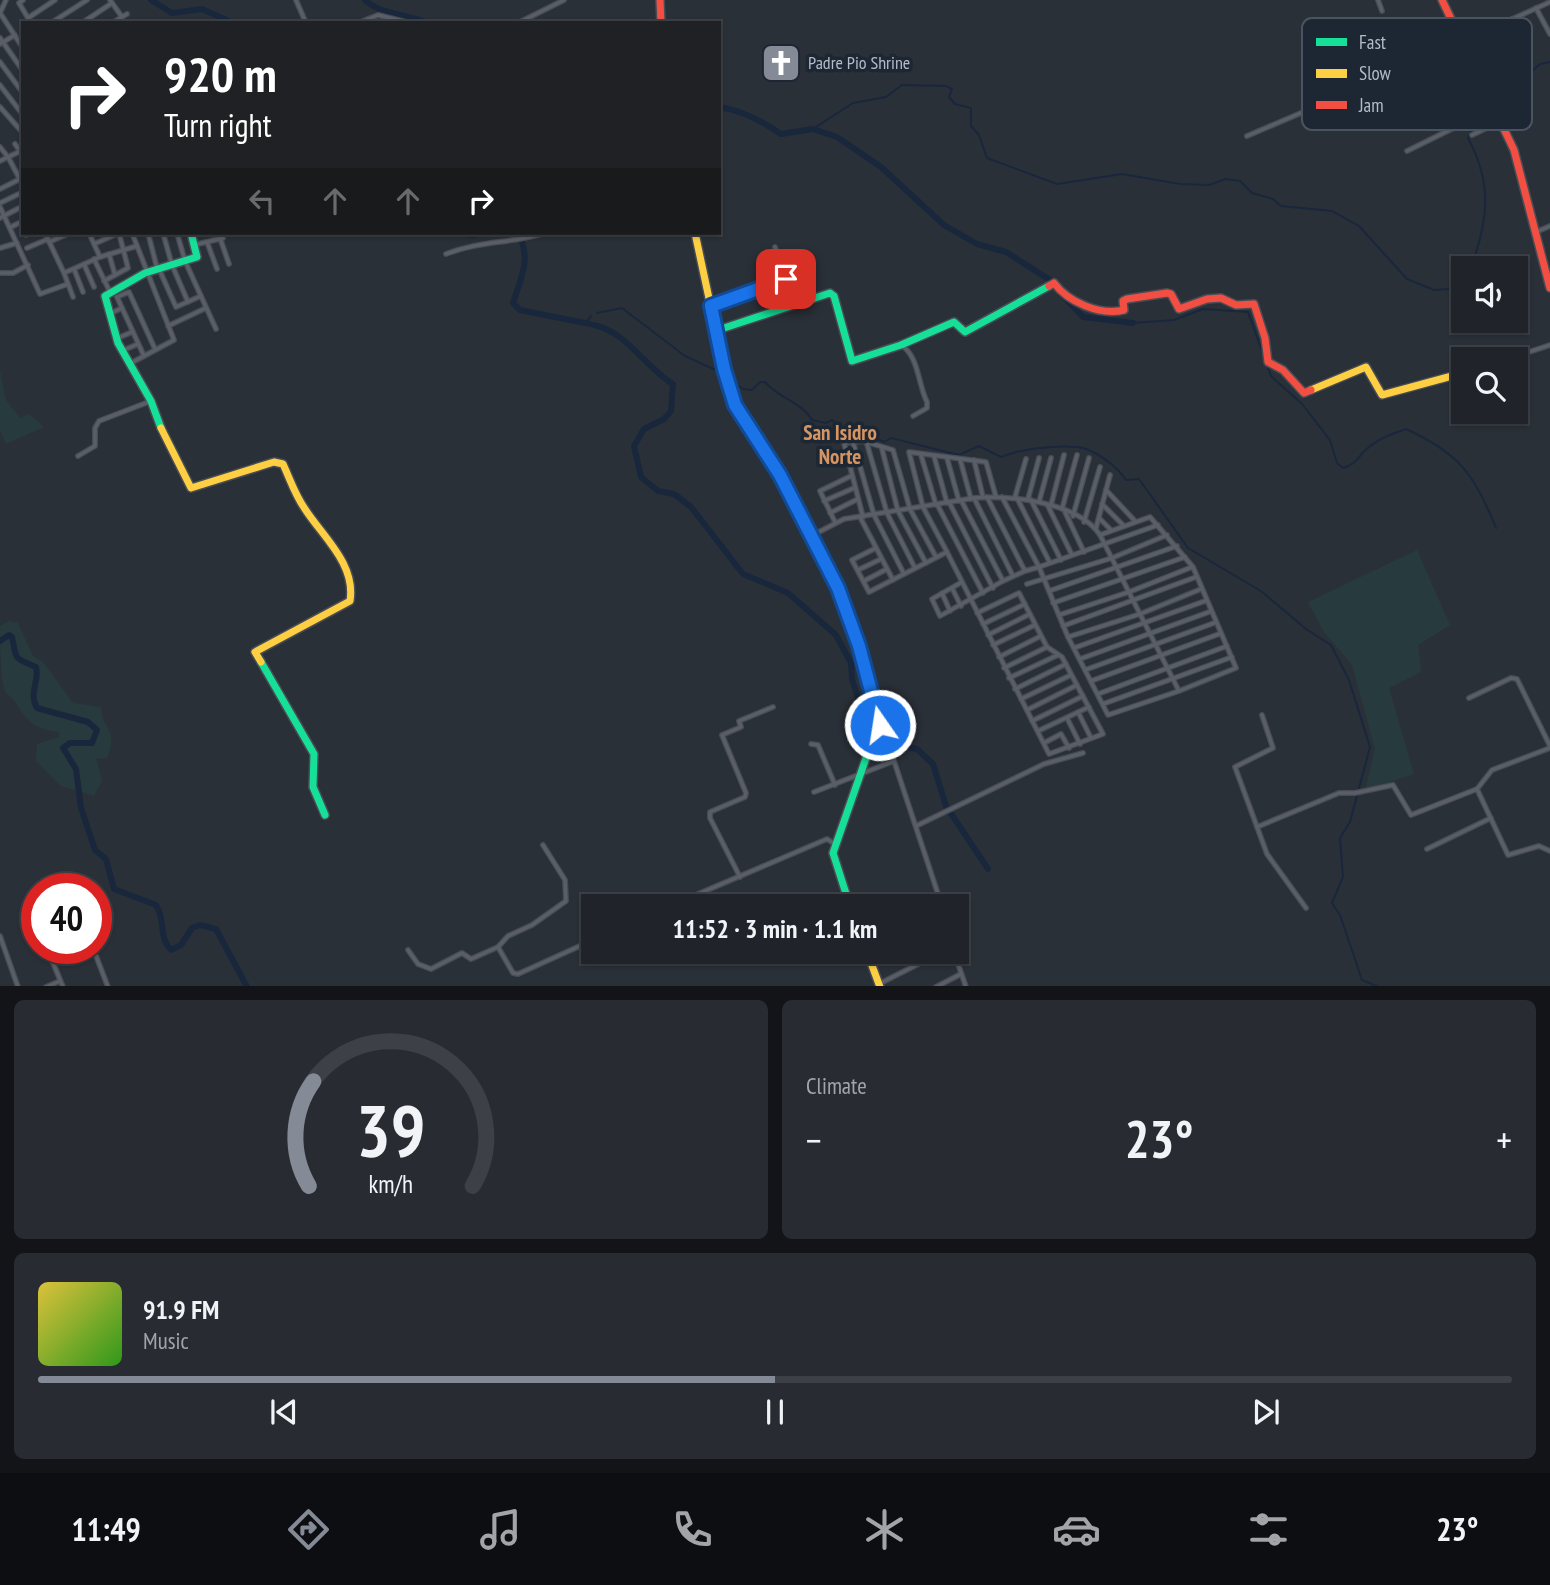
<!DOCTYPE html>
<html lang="en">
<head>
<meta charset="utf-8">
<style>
	:root { --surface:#20242a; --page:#282c32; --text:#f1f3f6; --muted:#a2a4a8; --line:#3d4147; --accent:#848b96 }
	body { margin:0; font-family:"PT Sans Narrow",sans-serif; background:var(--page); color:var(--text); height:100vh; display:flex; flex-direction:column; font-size:26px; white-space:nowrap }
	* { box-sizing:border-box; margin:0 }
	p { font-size:23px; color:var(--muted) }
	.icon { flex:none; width:38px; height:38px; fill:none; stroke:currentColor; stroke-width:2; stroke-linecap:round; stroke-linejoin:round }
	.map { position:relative; height:986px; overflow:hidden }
	.sheet { display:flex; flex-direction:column; gap:14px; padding:14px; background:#121417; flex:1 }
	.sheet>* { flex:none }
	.top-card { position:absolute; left:21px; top:21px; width:700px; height:214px; border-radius:0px; box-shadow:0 2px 5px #0004,0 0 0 2px var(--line); background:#202124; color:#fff; overflow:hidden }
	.controls { position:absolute; left:1451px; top:256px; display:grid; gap:14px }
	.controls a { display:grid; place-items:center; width:77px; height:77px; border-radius:0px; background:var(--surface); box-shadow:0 2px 5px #0004,0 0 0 2px var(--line); font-size:35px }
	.speed { position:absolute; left:21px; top:873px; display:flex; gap:14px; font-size:35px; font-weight:700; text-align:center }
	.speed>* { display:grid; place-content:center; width:91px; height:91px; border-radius:50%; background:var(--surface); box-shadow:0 2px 5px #0004,0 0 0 2px var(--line); line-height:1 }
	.speed .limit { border:10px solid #d22; background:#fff; color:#111 }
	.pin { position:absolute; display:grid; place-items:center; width:60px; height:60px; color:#fff; margin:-30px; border-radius:14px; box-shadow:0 4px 10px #0006 }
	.me { position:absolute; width:77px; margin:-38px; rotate:347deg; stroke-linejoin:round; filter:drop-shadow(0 0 5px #0008) }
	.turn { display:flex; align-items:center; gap:24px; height:147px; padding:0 28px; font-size:32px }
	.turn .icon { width:91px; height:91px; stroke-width:2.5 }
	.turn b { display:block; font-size:49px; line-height:60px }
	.lanes { display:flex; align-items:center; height:66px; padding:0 28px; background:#0003; justify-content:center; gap:35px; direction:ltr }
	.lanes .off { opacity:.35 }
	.big { font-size:52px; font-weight:700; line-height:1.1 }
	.sheet .widget { flex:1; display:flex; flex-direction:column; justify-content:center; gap:10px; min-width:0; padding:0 24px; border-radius:10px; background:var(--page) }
	.sheet .dial { align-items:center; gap:0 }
	.dial svg { height:182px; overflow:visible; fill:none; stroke:var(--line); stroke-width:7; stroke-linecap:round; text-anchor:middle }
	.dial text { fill:var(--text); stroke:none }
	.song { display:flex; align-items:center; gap:21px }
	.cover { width:84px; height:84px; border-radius:10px; background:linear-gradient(135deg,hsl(50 70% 55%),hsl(110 70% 35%)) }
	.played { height:7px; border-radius:4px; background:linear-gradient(90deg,var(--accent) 50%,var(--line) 50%) }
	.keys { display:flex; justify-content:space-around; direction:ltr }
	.heat { display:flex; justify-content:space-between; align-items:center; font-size:38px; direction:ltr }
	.sheet .tiles { flex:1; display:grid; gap:14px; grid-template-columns:1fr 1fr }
	.widget:last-child { grid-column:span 2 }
	.trip { position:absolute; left:581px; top:894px; width:388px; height:70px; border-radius:0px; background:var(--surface); box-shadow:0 2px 5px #0004,0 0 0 2px var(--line); font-weight:700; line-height:70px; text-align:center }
	.tabs { display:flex; height:112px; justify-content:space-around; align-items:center; background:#0d0e11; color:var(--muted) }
	.tabs .icon { width:49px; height:49px }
	.tabs .on { color:var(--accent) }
	.tabs b { font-size:32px; color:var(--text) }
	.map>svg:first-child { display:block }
	.green { fill:#273a3e }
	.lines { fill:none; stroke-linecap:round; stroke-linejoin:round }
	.stream { stroke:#19273c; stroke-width:2 }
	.river { stroke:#19273c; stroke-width:6 }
	.street-casing { stroke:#484c55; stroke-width:6 }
	.fast-casing { stroke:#484c55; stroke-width:10 }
	.slow-casing { stroke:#484c55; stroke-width:10 }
	.jam-casing { stroke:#484c55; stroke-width:10 }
	.street { stroke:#5a5e66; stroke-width:3.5 }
	.fast { stroke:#16e098; stroke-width:7 }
	.slow { stroke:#ffcf43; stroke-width:7 }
	.jam { stroke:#f24e42; stroke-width:7 }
	.route-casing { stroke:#114b97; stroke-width:18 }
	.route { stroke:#1a73e8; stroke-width:12 }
	.labels { text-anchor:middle; stroke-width:7; stroke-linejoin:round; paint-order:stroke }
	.poi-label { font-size:18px; fill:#b4bcc9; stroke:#1d2633; text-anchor:start }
	.quarter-label { font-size:21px; font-weight:bold; fill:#d59563; stroke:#1d2633 }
	.key { fill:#1d2633; stroke:#4a5360; stroke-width:2 }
	.key-label { font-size:19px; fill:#b4bcc9 }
</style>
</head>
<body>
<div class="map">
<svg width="1550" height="987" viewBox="0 0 1550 987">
	<rect width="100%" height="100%" fill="#2a3038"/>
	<g class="green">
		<path d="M0,371L6,400L20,418L29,414L44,427L6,444L0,430Z"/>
		<path d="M1417,550L1450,625L1418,645L1421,672L1389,688L1414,774L1365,790L1375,749L1352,665L1324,632L1308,602Z"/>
		<path d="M9,621L18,623L33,656L43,662L73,703L101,707C103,733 119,727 107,758L96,759L102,780L94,796L61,786L36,761L37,744L59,737V732C34,728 30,725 16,703C14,698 8,696 5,691C0,676 0,644 0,626Z"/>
	</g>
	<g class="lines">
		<g class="stream">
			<path d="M1495,102L1500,90L1520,82L1540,64L1550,62"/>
			<path d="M813,129L853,103L886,97L902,85L946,86L952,89L949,97L955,104L971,108V126L979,135L987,158L1057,184L1122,174L1180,184L1209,185L1226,179L1240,181L1252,193L1273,199L1281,206L1332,211L1359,226L1407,279L1434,290L1449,289L1463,280"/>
			<path d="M1471,268C1488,220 1493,185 1468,138L1477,119"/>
			<path d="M597,313L622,308L685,356L722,373"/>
			<path d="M1133,323L1174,320L1203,309L1248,312L1271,376L1302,404L1330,440L1337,463L1343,468C1358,464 1358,455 1369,447C1380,438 1392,434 1406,429C1459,453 1475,475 1496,528"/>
			<path d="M585,324L591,316"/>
			<path d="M729,379L743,389L752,390L760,382H765C778,398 802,402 812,420L826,423L832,420C846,433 868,434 884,442L891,438L959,455L979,446L1001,457C1019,449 1056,445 1077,447C1093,448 1117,466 1126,480L1139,479L1188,548L1261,591L1306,629L1331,645L1349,680L1370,747L1350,822L1340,838L1343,877L1332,903L1340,915L1362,980L1379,987"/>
		</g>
		<g class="river">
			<path d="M151,0L172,13L202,9L233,23"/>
			<path d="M365,0C382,16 407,13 427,23"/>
			<path d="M719,107C742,110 762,121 781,134L813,129L837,137L881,167L944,225L977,244L1006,252L1050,280"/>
			<path d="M455,233L473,235L487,233"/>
			<path d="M518,233C532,258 521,278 513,303L520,310L590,324"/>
			<path d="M1061,294L1083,317L1133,323"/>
			<path d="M594,325C627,332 645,367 673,384L671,411L664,419L644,429L634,446L641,477L658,491L674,494L691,507L743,574L788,593L836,635L851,663L852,679L869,735L876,741L917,749L933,764L946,806L988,869"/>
			<path d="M0,641L9,635L12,637C17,661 13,657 36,667C40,681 28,693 37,708L88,722L97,730L92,743H70L63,748L76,769L81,808L95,850L106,859L114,889L156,905C166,920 158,937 171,950L181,945L192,928L200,925L216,929L247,987"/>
		</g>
		<g class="street-casing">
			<g id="street">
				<path d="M6,0L0,13L23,48"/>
				<path d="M23,0L19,3L31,23"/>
				<path d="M110,0L122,17"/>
				<path d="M296,0L306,23"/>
				<path d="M1378,0L1382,11"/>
				<path d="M1536,8L1550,34"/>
				<path d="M28,18L55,0"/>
				<path d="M51,23L87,0"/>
				<path d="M82,23L112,3"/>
				<path d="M112,23L127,14"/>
				<path d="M358,23L378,15L410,23"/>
				<path d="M518,23L564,0"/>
				<path d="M0,38L23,71"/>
				<path d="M1462,42L1550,2"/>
				<path d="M0,44L15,35"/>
				<path d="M1474,54L1519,32L1512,19"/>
				<path d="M0,62L23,93"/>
				<path d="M0,85L23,115"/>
				<path d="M0,107L23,133"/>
				<path d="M1472,135L1499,122"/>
				<path d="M1247,136L1413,65L1425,64L1464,46"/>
				<path d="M15,144L20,151"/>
				<path d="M0,147L8,157L0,161"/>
				<path d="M23,150L8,157L23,185"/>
				<path d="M1407,151L1478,116L1490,105"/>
				<path d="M0,189L20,179"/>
				<path d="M0,203L23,192"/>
				<path d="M0,207L40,294L68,284"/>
				<path d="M0,218L23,206"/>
				<path d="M11,227L23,221"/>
				<path d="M1536,232L1550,226"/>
				<path d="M45,233L64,273L100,257L137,246"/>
				<path d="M89,233L100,257"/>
				<path d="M148,233L157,268"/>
				<path d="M163,233L172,265L188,302"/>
				<path d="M177,233L185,261L216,329"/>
				<path d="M26,235L31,233"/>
				<path d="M220,238L229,264"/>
				<path d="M49,242L70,233"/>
				<path d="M207,242L217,269"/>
				<path d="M94,244L119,233"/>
				<path d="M194,245L223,238"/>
				<path d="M0,248L17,243"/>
				<path d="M27,248L48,239"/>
				<path d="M109,254L115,275"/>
				<path d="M446,254C482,240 511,244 545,233"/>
				<path d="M94,259L110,292"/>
				<path d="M84,264L94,287"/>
				<path d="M74,269L83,292"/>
				<path d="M159,269L176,307L201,296"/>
				<path d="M0,273H13L28,265"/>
				<path d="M64,273L73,297"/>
				<path d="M104,281L128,268L119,233"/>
				<path d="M117,297L129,292L155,349"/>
				<path d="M117,297L144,356"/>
				<path d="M711,306L786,279L775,247"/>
				<path d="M109,314L122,308"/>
				<path d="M168,326L206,308"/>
				<path d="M118,338L132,332"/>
				<path d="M901,345C919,356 918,385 927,402V408L913,416"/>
				<path d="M124,350L138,344"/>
				<path d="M1508,359L1550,345"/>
				<path d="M131,363L174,340L132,233"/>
				<path d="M853,442L874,515L904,574"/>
				<path d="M867,444L887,513L915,568"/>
				<path d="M882,449L898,511L926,563"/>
				<path d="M921,455L936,505"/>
				<path d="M78,456L95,446V428L99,421L151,401"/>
				<path d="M934,456L947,503"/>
				<path d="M947,458L959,501"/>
				<path d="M960,459L971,499"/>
				<path d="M974,460L983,497"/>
				<path d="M1106,490L1135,521"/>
				<path d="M1002,497L1039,567L1158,525"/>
				<path d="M1015,497L1026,459"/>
				<path d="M974,498L1013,576"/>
				<path d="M1017,498L1050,563"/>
				<path d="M1028,499L1039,458"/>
				<path d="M961,500L1003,581L1025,571"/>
				<path d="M1031,500L1061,560"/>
				<path d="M824,501L854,488"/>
				<path d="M949,502L993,588"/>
				<path d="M1039,502L1051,458"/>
				<path d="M937,504L983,593"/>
				<path d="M1102,504L1123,525"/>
				<path d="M1051,505L1064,455"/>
				<path d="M1048,506L1072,555"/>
				<path d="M1062,509L1077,455"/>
				<path d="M1065,512L1084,552"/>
				<path d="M830,513L858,499"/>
				<path d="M1073,516L1089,458"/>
				<path d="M860,517L893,580"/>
				<path d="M863,517L844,443L863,441L893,450L910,509L936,557"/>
				<path d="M1099,518L1111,530"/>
				<path d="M835,522L820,491L851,476"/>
				<path d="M1084,522L1100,467"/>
				<path d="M1096,528L1110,475"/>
				<path d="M813,535L844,519L974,498C1010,495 1078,502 1100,535L1179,691L1108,715L1068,637L1039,567L1025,571L987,497"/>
				<path d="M1100,535L1150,517L1193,567L1236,668L1179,691"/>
				<path d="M876,548L852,560L869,592L947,552L923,507L909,452L986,462L996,497"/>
				<path d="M947,552L1049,754L1103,734L1062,657L1047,647L1019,593L977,613"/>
				<path d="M858,570L881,559"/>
				<path d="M864,581L887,569"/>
				<path d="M962,582L932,599L940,616L1003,581"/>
				<path d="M1027,584L1112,558L1167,535"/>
				<path d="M952,588L961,606"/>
				<path d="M1049,591L1177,546"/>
				<path d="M942,593L950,611"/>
				<path d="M1053,603L1185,557"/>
				<path d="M1059,615L1129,592L1192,567"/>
				<path d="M983,624L1025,604"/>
				<path d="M1063,626L1196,577"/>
				<path d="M988,635L1030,614"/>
				<path d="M1068,637L1140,614L1201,589"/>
				<path d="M993,645L1035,625"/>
				<path d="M1074,648L1205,601"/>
				<path d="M999,657L1041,636"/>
				<path d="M1080,659L1209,612"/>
				<path d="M1004,668L1047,647"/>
				<path d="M1085,670L1214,623"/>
				<path d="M1009,678L1058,655"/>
				<path d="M1091,681L1219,634"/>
				<path d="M1015,689L1066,664"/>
				<path d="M1098,694L1227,646"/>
				<path d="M1469,698L1511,678L1517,679L1550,746"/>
				<path d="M1021,699L1071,675"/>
				<path d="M1103,704L1232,657"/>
				<path d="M1027,710L1077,685"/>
				<path d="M1078,712L1091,738"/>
				<path d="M1262,715L1273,748L1235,767L1267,854L1306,908"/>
				<path d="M1067,718L1080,744"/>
				<path d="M1032,721L1083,696"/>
				<path d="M1038,731L1089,707"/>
				<path d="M1044,743L1061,734L1069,748"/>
				<path d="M811,744L818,745L835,785"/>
				<path d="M1477,789L1492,770L1550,748"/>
				<path d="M814,792L894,761L942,906"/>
				<path d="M916,826L1044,764L1083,753"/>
				<path d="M1257,827L1339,793H1355L1393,785L1411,815L1477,789L1508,855L1539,846L1550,851"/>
				<path d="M1427,849L1491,818"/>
				<path d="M740,877L710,818V812L745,797L746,793L722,735L741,727L739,721L773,707"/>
				<path d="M26,904L37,928"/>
				<path d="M670,906L827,839L835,844"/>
				<path d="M0,936L18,987"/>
				<path d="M498,947L508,936L532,925L566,901L565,880L543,845"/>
				<path d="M47,948L63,987"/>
				<path d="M93,948L108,987"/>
				<path d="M408,950L418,964L431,969L462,953L471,959L498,947L513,973L518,974L593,940"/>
				<path d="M954,952L966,987"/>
				<path d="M879,984L942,952"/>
				<path d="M46,987L60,981"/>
				<path d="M936,987L961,974"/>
			</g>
		</g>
		<g class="fast-casing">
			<g id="fast">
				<path d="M715,331L830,293L834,296L852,361L901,345L954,322L965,332L1049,286"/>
				<path d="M161,428L151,401L118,343L105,296L145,273L197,257L191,233"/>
				<path d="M261,662L314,754L313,787L325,815"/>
				<path d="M850,906L833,853L880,718L864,667"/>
			</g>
		</g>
		<g class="slow-casing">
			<g id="slow">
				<path d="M695,233L728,387C740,419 763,445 781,474C817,535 842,600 864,667"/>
				<path d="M1311,390L1366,367L1382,395L1463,373"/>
				<path d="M161,428L191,488L274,462L283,464C290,479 295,495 305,509C323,537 356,564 350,601L255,652L261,662"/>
				<path d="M867,952L880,987"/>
			</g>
		</g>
		<g class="jam-casing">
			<g id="jam">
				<path d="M660,0L661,23"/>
				<path d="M1442,0L1514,150L1550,288"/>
				<path d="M1049,286L1054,283C1068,302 1100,316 1124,310L1123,301L1127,299L1167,293L1171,294L1179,309L1207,299L1221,298L1236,305L1254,304L1265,338L1268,362L1283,370L1304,393L1311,390"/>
			</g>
		</g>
		<use href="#street" class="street"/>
		<use href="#fast" class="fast"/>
		<use href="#slow" class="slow"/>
		<use href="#jam" class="jam"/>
	</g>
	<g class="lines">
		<g class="route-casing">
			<path id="route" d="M786,279L711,306L724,369L735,405L780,475L838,588L859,646L880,725"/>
		</g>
		<use href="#route" class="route"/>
	</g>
	<defs>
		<g id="church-square" transform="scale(2.0125)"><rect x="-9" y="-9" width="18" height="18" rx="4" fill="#848b96" stroke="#1d2633"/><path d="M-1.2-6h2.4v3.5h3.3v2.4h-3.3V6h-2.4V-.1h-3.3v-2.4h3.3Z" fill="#fff"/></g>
	</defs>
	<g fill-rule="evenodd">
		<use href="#church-square" x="781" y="63"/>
	</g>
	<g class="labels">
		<g class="poi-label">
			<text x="808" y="69">Padre Pio Shrine</text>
		</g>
		<g class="quarter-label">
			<text x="840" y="440">San Isidro<tspan x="840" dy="24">Norte</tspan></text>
		</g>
	</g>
	<rect x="1302" y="18" width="230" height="112" rx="10" class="key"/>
	<rect x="1316" y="38" width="31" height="8" fill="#16e098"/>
	<rect x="1316" y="69" width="31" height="9" fill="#ffcf43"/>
	<rect x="1316" y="101" width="31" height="8" fill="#f24e42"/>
	<g class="key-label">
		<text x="1359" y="49">Fast</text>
		<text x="1359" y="80">Slow</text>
		<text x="1359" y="112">Jam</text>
	</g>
</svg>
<div class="controls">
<a><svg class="icon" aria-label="sound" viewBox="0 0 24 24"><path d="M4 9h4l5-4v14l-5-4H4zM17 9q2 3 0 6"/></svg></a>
<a><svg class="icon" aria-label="search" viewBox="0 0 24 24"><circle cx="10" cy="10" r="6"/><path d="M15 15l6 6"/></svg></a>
</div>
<div class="speed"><div class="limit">40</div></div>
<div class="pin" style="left:786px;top:279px;background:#d93025"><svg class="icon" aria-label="arrive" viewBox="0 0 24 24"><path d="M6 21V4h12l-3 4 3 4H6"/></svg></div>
<svg class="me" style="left:880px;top:725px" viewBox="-20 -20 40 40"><circle r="17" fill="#1a73e8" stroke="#fff" stroke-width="3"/><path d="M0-11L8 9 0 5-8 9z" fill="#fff"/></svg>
<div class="trip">11:52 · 3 min · 1.1 km</div>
<div class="top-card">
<div class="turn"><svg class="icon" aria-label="right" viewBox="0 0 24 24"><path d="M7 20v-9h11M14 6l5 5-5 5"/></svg><div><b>920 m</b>Turn right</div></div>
<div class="lanes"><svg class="icon off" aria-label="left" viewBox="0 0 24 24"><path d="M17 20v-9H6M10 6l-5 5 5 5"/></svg><svg class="icon off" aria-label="ahead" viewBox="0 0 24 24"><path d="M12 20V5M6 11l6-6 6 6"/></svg><svg class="icon off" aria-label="ahead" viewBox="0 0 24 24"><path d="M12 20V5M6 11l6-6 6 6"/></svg><svg class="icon" aria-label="right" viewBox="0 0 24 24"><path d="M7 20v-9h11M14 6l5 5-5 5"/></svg></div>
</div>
</div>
<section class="sheet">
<div class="tiles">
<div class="widget dial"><svg viewBox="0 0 100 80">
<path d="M14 69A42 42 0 1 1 86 69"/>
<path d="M14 69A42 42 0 0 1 16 23" stroke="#848b96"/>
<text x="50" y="56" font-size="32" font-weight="700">39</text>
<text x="50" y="72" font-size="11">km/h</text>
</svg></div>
<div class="widget"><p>Climate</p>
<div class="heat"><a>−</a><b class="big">23°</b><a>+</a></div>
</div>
<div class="widget">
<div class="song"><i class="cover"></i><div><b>91.9 FM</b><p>Music</p></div></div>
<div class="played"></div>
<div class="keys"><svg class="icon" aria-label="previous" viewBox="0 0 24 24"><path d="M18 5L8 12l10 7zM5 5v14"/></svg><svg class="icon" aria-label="pause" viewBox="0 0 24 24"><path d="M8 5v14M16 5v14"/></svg><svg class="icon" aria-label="next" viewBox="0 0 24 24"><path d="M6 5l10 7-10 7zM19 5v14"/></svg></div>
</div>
</div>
</section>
<nav class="tabs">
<b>11:49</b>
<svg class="icon on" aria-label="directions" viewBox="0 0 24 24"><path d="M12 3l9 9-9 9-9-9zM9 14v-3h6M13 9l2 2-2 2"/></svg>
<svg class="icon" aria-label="music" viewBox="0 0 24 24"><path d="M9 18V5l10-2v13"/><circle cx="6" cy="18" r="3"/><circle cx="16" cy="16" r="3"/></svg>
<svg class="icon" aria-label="phone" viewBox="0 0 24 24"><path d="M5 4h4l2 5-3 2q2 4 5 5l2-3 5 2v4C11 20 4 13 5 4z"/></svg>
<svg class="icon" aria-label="climate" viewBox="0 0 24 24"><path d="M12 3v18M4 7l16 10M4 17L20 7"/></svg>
<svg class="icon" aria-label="car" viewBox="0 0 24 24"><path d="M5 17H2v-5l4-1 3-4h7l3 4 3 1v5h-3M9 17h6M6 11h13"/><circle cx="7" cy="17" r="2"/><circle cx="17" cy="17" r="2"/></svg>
<svg class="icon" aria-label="filters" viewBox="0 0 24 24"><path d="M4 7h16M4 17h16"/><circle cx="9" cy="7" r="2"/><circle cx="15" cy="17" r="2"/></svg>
<b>23°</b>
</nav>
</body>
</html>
